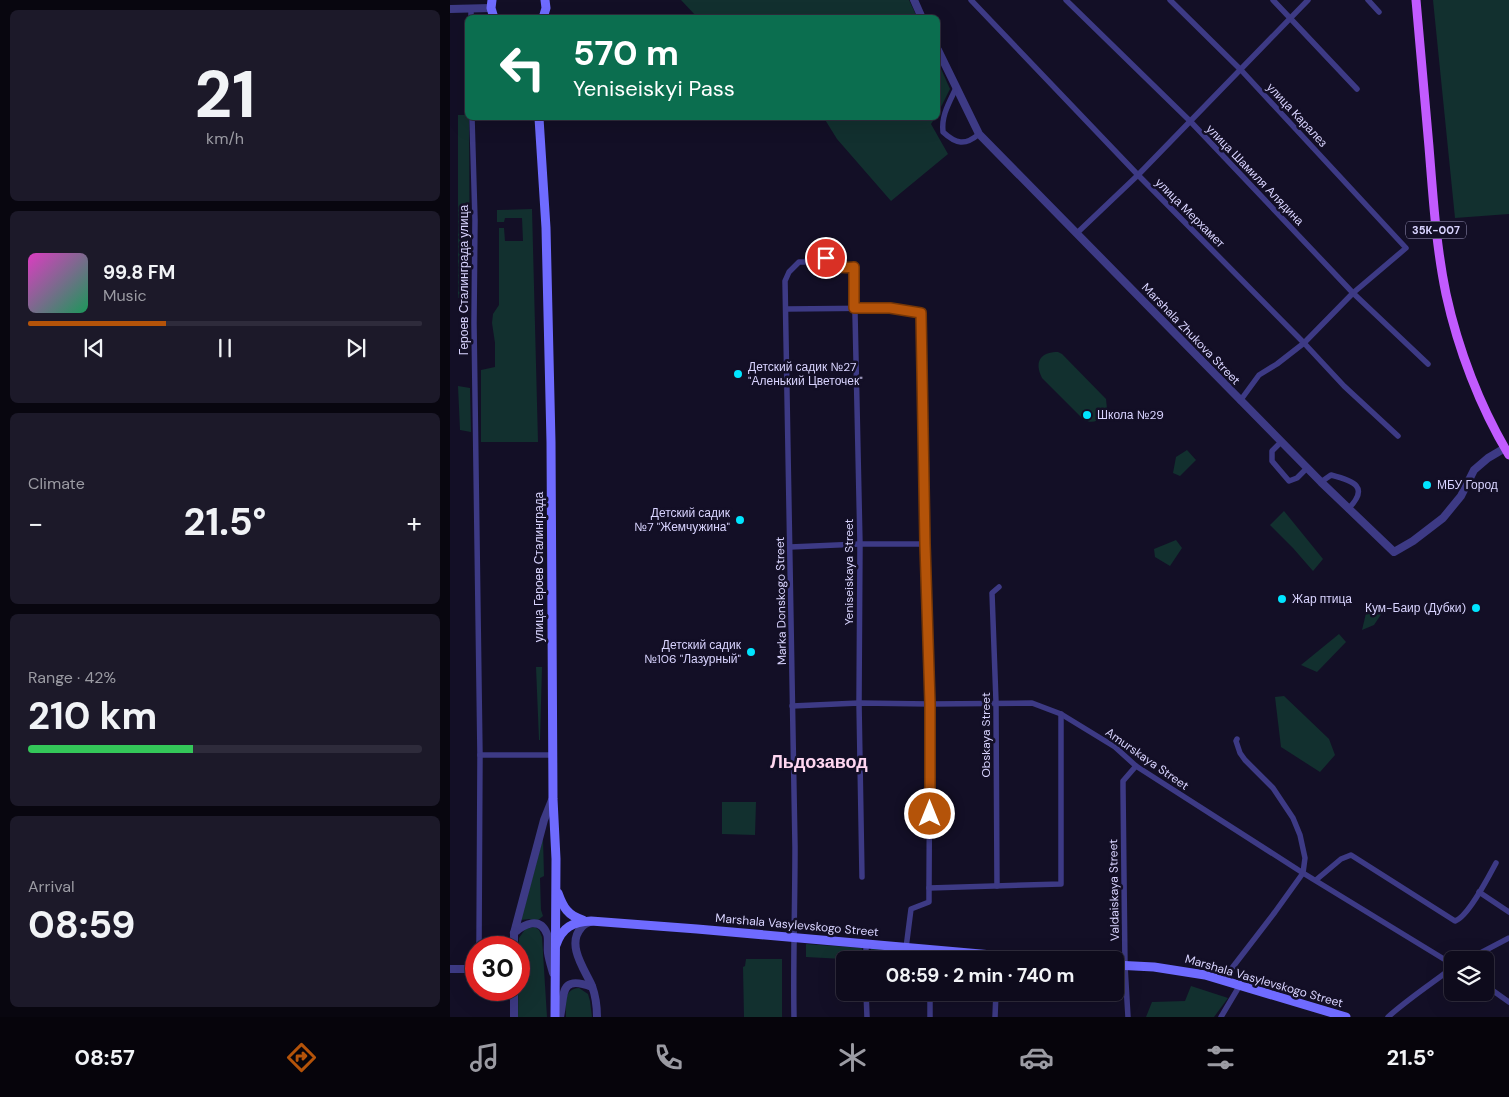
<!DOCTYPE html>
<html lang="en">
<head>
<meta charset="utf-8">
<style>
	:root { --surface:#0e0b1c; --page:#1c1929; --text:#f1f3f6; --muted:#9b9ba3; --line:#2e2b3b; --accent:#b45309 }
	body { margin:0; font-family:"DM Sans",sans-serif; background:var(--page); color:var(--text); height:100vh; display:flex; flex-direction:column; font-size:19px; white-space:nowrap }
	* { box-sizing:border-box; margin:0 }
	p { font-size:16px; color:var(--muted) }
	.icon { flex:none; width:28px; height:28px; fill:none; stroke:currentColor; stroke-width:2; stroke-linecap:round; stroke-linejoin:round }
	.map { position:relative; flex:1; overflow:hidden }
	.details { display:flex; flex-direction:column; gap:10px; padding:10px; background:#08060f; width:450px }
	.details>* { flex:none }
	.guide { position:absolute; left:15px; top:15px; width:475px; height:105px; border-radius:8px; box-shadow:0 5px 20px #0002,0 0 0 1px var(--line); background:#0b6e4f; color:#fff; overflow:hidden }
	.controls { position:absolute; left:994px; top:951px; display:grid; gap:10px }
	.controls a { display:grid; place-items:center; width:50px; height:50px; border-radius:8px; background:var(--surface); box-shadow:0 5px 20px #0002,0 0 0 1px var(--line); font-size:25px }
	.speed { position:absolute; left:15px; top:936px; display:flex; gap:10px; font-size:25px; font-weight:700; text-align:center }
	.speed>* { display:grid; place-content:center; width:65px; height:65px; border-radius:50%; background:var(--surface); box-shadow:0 5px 20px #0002,0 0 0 1px var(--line); line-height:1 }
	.speed .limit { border:8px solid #d22; background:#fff; color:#111 }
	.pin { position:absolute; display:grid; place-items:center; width:42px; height:42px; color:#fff; margin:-21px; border:2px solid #fff; border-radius:50%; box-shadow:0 1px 5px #0007 }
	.me { position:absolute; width:55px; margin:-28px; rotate:0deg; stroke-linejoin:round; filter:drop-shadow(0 0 4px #0008) }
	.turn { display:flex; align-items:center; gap:18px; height:105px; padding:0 25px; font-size:22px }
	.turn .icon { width:65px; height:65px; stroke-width:2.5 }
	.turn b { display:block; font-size:35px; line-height:42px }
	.big { font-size:38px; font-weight:700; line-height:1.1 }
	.details .card { flex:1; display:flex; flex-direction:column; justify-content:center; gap:8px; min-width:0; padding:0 18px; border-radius:8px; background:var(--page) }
	.details .dial { align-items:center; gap:0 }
	.dial b { font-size:65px; line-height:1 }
	.song { display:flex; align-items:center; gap:15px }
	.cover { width:60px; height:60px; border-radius:8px; background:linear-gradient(135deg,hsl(310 70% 55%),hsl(150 70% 35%)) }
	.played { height:5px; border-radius:2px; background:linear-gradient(90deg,var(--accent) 35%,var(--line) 35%) }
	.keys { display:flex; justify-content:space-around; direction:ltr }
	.heat { display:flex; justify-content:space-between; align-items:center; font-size:28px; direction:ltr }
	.charge { height:8px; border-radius:4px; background:linear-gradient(90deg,#34c759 42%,var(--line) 0) }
	.trip { position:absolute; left:386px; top:951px; width:288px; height:50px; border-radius:8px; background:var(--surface); box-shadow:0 5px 20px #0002,0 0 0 1px var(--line); font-weight:700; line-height:50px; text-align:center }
	.tab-bar { display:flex; height:80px; justify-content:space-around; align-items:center; background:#06040b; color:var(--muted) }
	.tab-bar .icon { width:35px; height:35px }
	.tab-bar .current { color:var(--accent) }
	.tab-bar b { font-size:22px; color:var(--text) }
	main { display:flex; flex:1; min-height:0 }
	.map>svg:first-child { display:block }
	.green { fill:#12302f }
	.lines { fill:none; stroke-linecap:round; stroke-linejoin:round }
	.minor { stroke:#3d3a85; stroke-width:5.5 }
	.tertiary { stroke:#3d3a85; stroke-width:8 }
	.secondary { stroke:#6f6bff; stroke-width:9 }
	.primary { stroke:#c25bff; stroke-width:9 }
	.route-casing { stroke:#753606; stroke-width:12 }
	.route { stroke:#b45309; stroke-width:9 }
	.poi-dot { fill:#00e5ff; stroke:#130f26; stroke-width:2 }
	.labels { text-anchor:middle; stroke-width:5; stroke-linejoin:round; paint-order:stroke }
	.shield { fill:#130f26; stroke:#9e99be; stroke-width:1 }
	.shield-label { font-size:11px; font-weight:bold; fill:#d9d4ff }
	.street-label { font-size:12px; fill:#d9d4ff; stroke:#130f26 }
	.poi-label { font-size:12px; fill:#d9d4ff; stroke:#130f26; text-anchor:start }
	.district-label { font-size:18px; font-weight:bold; fill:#ffd6f0; stroke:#130f26 }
</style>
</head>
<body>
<main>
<section class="details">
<div class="card dial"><b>21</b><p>km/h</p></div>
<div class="card">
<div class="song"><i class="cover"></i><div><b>99.8 FM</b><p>Music</p></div></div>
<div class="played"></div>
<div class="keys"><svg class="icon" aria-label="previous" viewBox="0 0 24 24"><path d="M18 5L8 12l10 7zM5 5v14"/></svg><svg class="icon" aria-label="pause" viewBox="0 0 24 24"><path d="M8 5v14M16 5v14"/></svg><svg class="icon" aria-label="next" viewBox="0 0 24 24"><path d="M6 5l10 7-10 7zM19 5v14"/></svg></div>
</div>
<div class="card"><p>Climate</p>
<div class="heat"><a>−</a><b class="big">21.5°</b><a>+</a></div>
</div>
<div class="card"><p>Range · 42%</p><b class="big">210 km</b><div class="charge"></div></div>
<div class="card"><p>Arrival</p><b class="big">08:59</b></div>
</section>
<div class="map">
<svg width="1059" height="1017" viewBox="0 0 1059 1017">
	<rect width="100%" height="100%" fill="#130f26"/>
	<g class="green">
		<path d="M231,0H459L467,17H247Z"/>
		<path d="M983,0H1059V214L1005,218Z"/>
		<path d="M488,62L500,89L488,113Z"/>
		<path d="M8,115H17L18,118H19L20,295L8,298Z"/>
		<path d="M374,118H485L481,124L498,154L441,201L387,139Z"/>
		<path d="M82,209L88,442H31V370L45,367V343L42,323L43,314L49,305V228H54L55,241H73L72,218H55L54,222H47V210Z"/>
		<path d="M608,352L612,354L656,399L657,409C653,419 645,425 634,420L592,378C584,362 590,352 608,352Z"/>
		<path d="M8,386L20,388L21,432L10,430Z"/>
		<path d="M737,450L746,460L730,476L723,473L726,457Z"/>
		<path d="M834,511L873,559L863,571L843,548L820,525Z"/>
		<path d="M726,540L732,548L720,566L705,557L704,549Z"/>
		<path d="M919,601L932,613L924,625L912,630Z"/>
		<path d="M889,634L896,642L867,672L851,665Z"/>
		<path d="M86,667H92L90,740H89Z"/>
		<path d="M834,696L879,739L885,755L870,772L831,747L825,697Z"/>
		<path d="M272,802H306L305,835L272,834Z"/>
		<path d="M93,838L94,876L90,878L91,910L93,916L87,921L79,919L71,920Z"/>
		<path d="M85,927L89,930L92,937L97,1017H68L69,938L76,928Z"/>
		<path d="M356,944L412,948V960L356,957Z"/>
		<path d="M421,948L477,954V960H421Z"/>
		<path d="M486,955L540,960H486Z"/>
		<path d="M296,959H332V1017H294L293,967L295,966Z"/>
		<path d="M741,986L778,998L764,1017H696L702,1002L735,1001Z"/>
		<path d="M129,988L138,994L140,1001L142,1017H116C116,1004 113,989 129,988Z"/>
	</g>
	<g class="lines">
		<g class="minor">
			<path d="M521,0L688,175L854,343L894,386L948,436"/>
			<path d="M616,0L740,121L903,293L978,364"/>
			<path d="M720,0L791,70L956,248L903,293L854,343L827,364L809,375L790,401"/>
			<path d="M823,0L907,89"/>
			<path d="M918,0L929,12"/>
			<path d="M21,18V8"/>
			<path d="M506,88C499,103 491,116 493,132C506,144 515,146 529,134"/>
			<path d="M22,118L25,220L24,323L30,755L29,948"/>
			<path d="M627,233L688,175L858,0"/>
			<path d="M336,309L440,308L471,313L475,544L480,704L479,888V902L461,909L456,948"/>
			<path d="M831,442L822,451V461L839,481L847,478L857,468"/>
			<path d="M871,482L881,475C904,481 920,487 898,509"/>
			<path d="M340,547L410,544H475"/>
			<path d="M342,706L409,703L480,704L582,703L611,714L665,747L686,766L853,873L1002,964"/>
			<path d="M30,755H103"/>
			<path d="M866,880L891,859L901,855L1005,921C1018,917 1039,876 1046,863"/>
			<path d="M547,886L546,702L542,593L549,587"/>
			<path d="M479,888L611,884V714"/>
			<path d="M1029,892L1059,912"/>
			<path d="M416,944V960"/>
			<path d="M480,960L481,950"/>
			<path d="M1017,960L1059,938"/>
			<path d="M776,981L782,968L825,912L853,873L855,858L850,835L843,818L823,788L795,760L790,753L786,741L787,739"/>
			<path d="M1035,985L1059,1002"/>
			<path d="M416,992L417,1017"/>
			<path d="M480,992V1017"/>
			<path d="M344,1017C343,960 345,904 345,847L335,281L339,272L349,262H356L360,254L367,247C381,264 381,270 404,267L410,544L409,703L412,877"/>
			<path d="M545,1017L546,992"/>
			<path d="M678,1017L675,966L673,788V781L686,766"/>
			<path d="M771,1017L790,985"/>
			<path d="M938,1017C958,999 981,984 1002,968"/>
		</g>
		<g class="tertiary">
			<path d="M464,0L472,18"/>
			<path d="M0,9L41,8"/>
			<path d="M488,50L529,134L871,482L944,552L963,541L993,518L1011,496L1024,470L1038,458L1055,448"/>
			<path d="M140,922C137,923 133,925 131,928C116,945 135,970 142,986C146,997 147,1006 147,1017"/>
			<path d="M64,933C74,924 90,916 97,934C99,939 97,947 98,953C99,960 101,966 103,973"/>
			<path d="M64,948V933L94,820L102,800"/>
			<path d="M0,969H26"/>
			<path d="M64,1017V990"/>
			<path d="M110,1017C115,996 108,974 142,987"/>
		</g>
		<g class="secondary">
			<path d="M42,0L41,8L44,18"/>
			<path d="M93,18L96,8L95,0"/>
			<path d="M89,118L96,228L101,442L103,799L106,859L105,1017"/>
			<path d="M108,893C113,907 118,916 133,920"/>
			<path d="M106,945C112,927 123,922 141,921L247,929L600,960"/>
			<path d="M665,965L704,967L755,975L896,1017"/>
		</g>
		<path class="primary" d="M966,0C970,49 975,98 979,147C983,196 986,246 996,294C1008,349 1030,407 1059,455"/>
	</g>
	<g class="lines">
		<g class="route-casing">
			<path id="route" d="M376,258C386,269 391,268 404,267V308H440L471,313L475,544L480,704V814"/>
		</g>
		<use href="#route" class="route"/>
	</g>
	<g class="poi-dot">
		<circle cx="288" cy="374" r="5"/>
		<circle cx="637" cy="415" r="5"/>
		<circle cx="977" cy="485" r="5"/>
		<circle cx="290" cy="520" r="5"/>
		<circle cx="832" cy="599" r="5"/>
		<circle cx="1026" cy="608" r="5"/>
		<circle cx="301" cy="652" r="5"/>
	</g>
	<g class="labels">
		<rect class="shield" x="956" y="221.5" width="60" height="17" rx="4"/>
		<g class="shield-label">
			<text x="986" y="234">35К-007</text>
		</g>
		<g class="street-label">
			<text transform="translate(847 115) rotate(47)" y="4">улица Каралез</text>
			<text transform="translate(805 175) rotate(46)" y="4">улица Шамиля Алядина</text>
			<text transform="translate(740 213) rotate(45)" y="4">улица Мерхамет</text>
			<text transform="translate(14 280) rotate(-90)" y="4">Героев Сталинграда улица</text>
			<text transform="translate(741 334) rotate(46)" y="4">Marshala Zhukova Street</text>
			<text transform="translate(89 567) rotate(-90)" y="4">улица Героев Сталинграда</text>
			<text transform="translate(399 572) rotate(-90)" y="4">Yeniseiskaya Street</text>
			<text transform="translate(331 601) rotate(-91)" y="4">Marka Donskogo Street</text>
			<text transform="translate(536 735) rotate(-90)" y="4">Obskaya Street</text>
			<text transform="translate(697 759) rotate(35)" y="4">Amurskaya Street</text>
			<text transform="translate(664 890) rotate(-91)" y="4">Valdaiskaya Street</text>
			<text transform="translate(347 925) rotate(5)" y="4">Marshala Vasylevskogo Street</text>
			<text transform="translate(814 981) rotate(16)" y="4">Marshala Vasylevskogo Street</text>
		</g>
		<g class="poi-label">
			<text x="298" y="371">Детский садик №27<tspan x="298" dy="14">"Аленький Цветочек"</tspan></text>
			<text x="647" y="419">Школа №29</text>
			<text x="987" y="489">МБУ Город</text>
			<text x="280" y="517" text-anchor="end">Детский садик<tspan x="280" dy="14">№7 "Жемчужина"</tspan></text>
			<text x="842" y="603">Жар птица</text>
			<text x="1016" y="612" text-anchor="end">Кум-Баир (Дубки)</text>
			<text x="291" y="649" text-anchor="end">Детский садик<tspan x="291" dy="14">№106 "Лазурный"</tspan></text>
		</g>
		<g class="district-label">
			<text x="369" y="768">Льдозавод</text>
		</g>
	</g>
</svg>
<div class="controls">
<a><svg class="icon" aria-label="layers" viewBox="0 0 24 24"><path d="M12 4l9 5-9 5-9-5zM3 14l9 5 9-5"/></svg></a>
</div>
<div class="speed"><div class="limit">30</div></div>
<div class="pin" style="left:376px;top:258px;background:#d93025"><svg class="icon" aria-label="arrive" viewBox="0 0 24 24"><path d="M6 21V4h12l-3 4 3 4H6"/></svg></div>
<svg class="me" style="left:480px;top:814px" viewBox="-20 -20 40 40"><circle r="17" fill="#b45309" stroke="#fff" stroke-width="3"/><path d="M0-11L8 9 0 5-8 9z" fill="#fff"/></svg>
<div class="trip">08:59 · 2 min · 740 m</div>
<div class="guide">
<div class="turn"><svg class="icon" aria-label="left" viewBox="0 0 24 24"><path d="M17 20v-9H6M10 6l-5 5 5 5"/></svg><div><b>570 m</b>Yeniseiskyi Pass</div></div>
</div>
</div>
</main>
<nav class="tab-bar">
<b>08:57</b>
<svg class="icon current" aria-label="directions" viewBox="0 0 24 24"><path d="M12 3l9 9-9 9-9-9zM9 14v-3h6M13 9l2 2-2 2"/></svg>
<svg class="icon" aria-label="music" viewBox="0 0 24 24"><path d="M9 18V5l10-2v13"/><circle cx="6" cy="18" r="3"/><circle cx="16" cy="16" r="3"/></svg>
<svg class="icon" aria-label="phone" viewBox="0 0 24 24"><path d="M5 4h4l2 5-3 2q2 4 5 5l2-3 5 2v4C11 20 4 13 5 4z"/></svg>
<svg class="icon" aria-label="climate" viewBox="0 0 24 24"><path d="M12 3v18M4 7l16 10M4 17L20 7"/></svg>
<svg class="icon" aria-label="car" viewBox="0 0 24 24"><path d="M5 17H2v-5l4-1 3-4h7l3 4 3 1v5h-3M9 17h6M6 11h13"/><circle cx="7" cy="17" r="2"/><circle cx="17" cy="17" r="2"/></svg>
<svg class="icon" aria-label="filters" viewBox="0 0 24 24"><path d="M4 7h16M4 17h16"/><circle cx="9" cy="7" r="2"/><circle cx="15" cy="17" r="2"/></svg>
<b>21.5°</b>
</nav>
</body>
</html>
